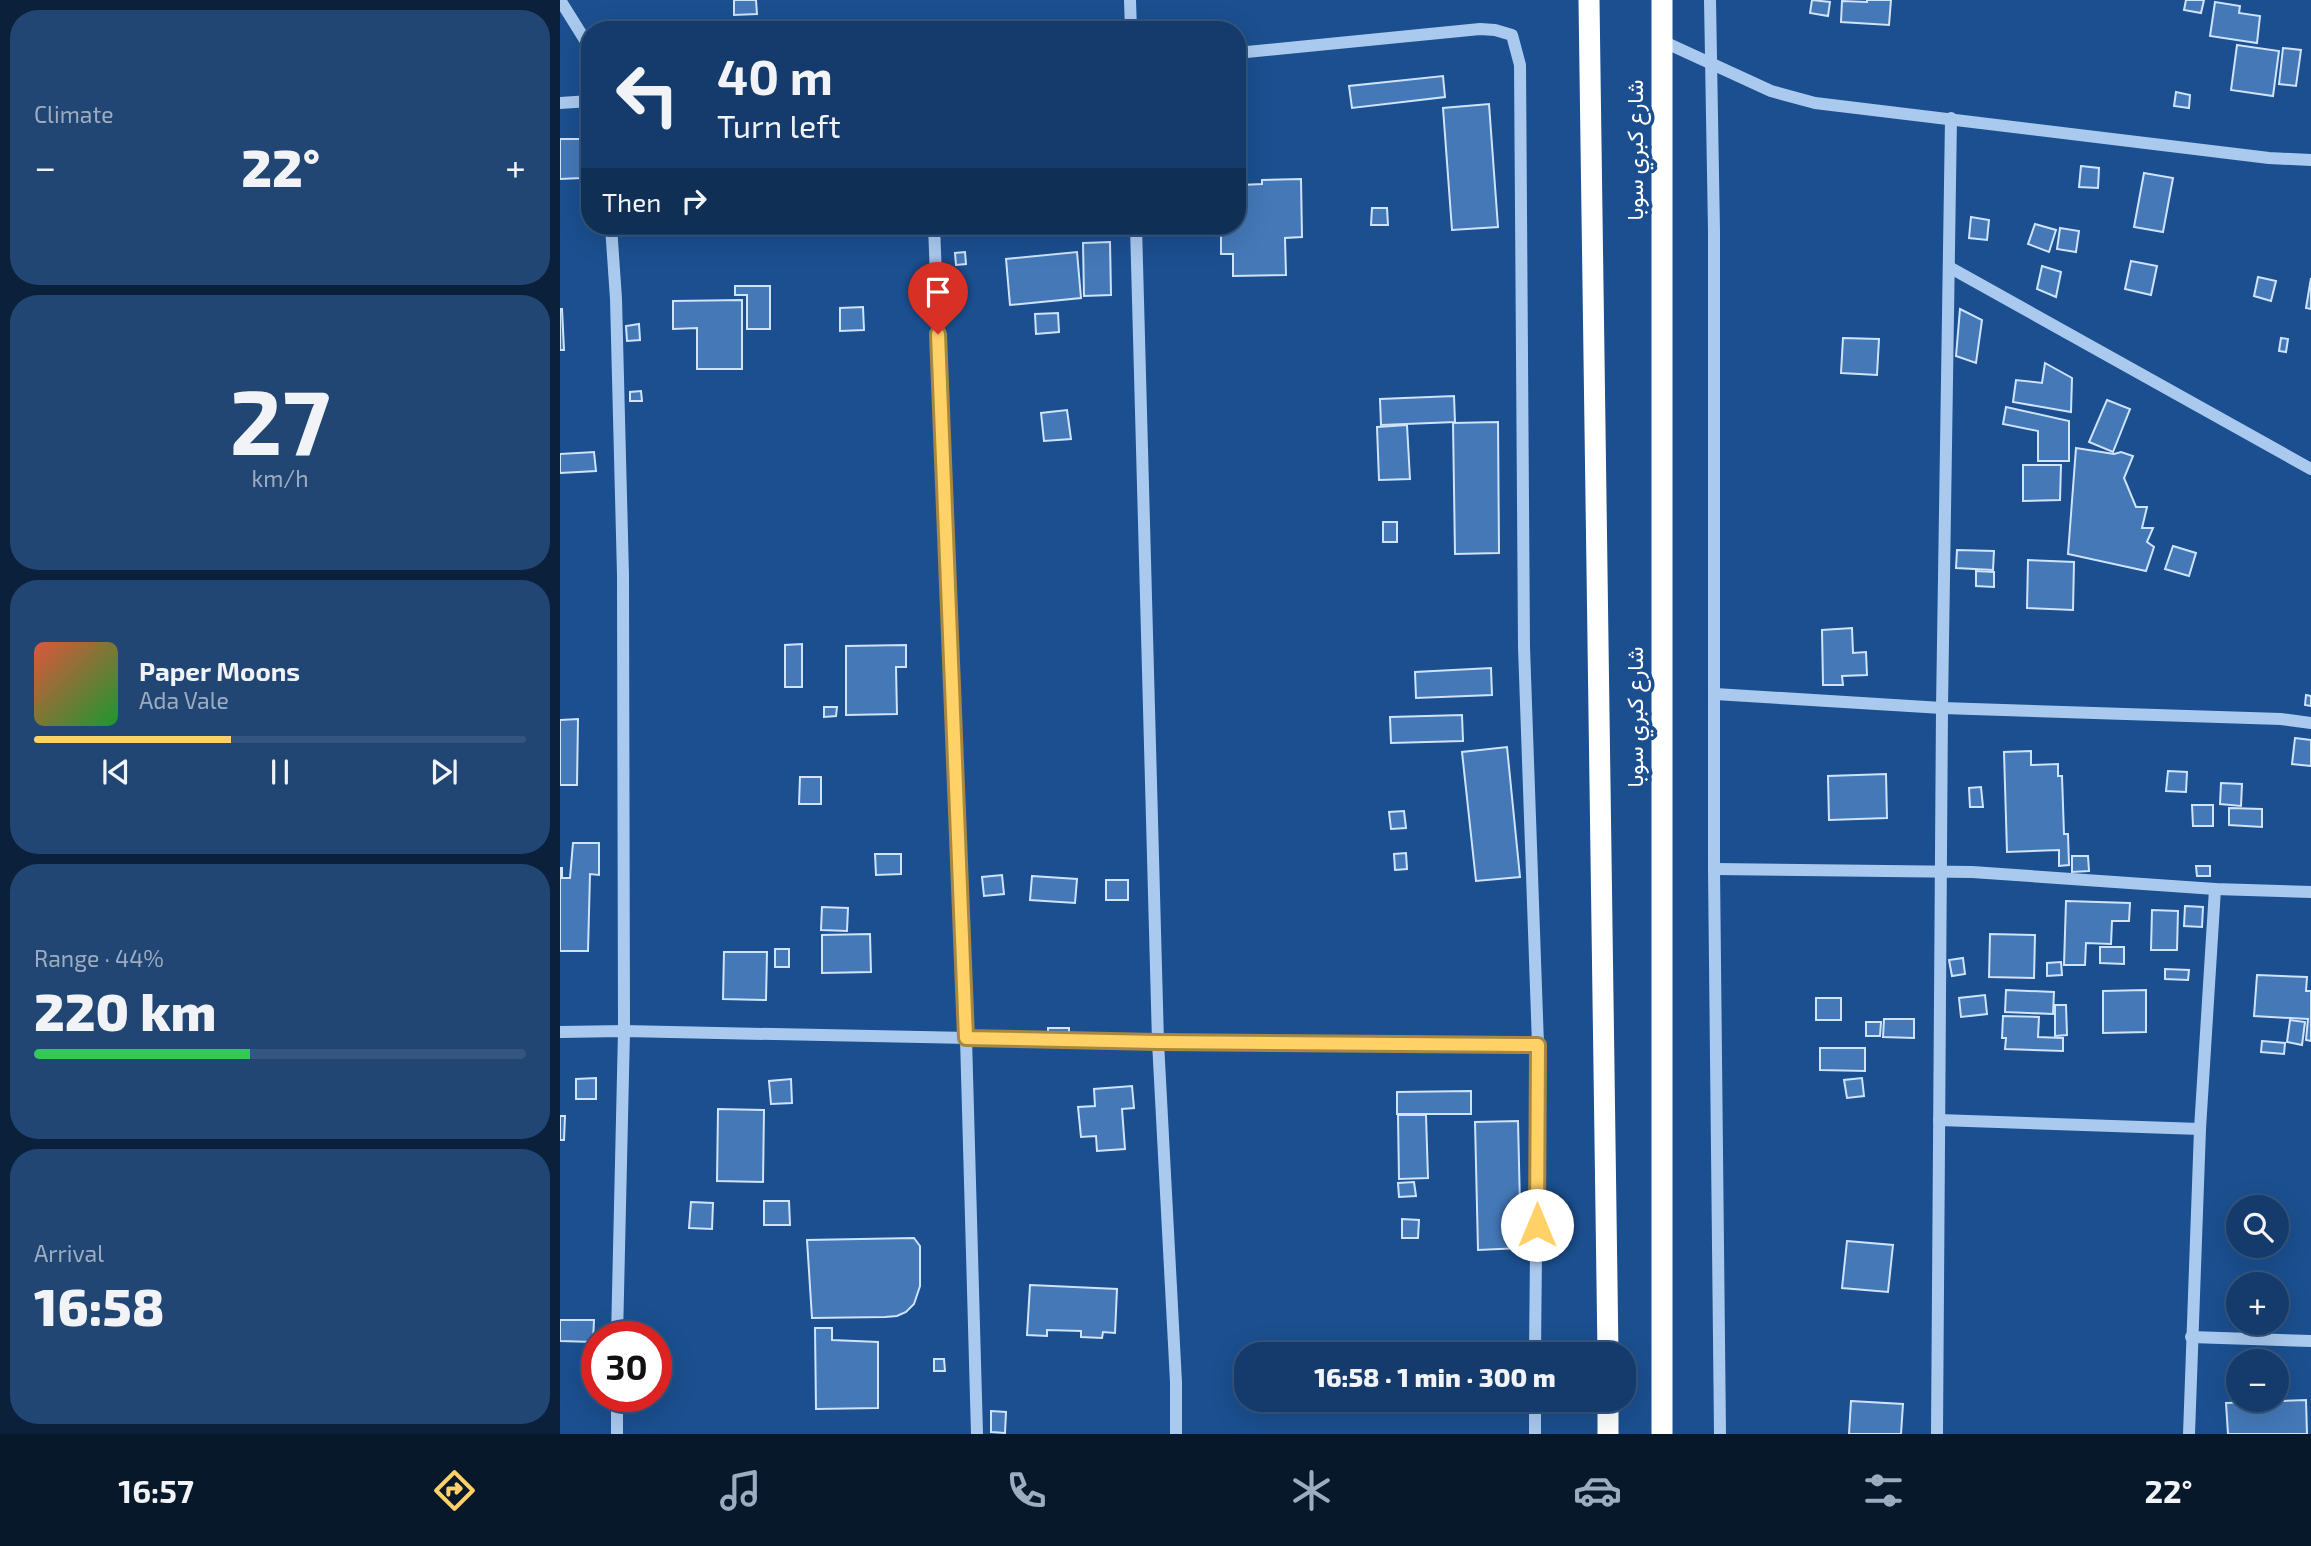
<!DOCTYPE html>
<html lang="en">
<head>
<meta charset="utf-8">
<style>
	:root { --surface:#143b6b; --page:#214673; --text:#f1f3f6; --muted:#9dadc1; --line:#33557e; --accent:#ffd166 }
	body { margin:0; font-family:"Exo 2",Vazirmatn,sans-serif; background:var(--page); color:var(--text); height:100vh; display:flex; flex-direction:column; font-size:26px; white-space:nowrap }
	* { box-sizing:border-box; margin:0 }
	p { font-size:23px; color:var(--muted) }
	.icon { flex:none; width:38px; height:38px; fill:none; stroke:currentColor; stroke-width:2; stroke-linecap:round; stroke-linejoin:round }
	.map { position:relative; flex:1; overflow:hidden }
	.panel { display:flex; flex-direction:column; gap:10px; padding:10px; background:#0b203b; width:560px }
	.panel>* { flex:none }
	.hud { position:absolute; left:21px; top:21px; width:665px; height:214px; border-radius:28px; box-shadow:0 7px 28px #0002,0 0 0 2px var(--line); background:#143b6b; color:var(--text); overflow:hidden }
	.buttons { position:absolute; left:1666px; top:1195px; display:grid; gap:14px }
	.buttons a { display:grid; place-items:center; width:63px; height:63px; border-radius:50%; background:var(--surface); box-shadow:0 7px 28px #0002,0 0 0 2px var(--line); font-size:35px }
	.speed { position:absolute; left:21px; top:1321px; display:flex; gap:14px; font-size:35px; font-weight:700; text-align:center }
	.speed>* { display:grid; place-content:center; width:91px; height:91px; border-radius:50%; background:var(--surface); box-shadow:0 7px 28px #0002,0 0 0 2px var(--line); line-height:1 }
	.speed .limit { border:10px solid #d22; background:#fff; color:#111 }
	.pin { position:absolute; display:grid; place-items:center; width:60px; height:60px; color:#fff; margin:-72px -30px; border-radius:50% 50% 50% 0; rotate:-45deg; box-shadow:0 0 7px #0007 }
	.pin .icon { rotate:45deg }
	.me { position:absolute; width:77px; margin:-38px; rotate:0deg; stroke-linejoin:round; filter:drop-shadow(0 0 5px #0008) }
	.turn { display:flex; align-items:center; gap:24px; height:147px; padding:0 21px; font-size:32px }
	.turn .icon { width:91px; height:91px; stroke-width:2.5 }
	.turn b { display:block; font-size:49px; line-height:60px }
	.then { display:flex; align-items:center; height:66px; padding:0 21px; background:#0003; gap:14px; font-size:26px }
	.big { font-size:52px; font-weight:800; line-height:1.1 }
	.panel .card { flex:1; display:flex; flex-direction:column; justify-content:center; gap:10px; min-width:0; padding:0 24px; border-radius:28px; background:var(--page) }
	.panel .dial { align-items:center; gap:0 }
	.dial b { font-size:91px; line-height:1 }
	.song { display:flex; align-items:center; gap:21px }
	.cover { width:84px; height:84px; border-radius:10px; background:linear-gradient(135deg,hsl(10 70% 55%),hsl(130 70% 35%)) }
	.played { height:7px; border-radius:4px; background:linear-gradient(90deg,var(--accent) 40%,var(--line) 40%) }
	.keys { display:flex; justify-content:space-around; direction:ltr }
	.heat { display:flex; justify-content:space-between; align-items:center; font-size:38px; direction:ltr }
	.charge { height:10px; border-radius:5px; background:linear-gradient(90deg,#34c759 44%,var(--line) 0) }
	.trip { position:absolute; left:674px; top:1342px; width:402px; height:70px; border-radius:28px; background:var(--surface); box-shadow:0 7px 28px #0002,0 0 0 2px var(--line); font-weight:800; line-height:70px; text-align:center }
	.tab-bar { display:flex; height:112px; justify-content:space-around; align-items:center; background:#08182b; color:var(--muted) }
	.tab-bar .icon { width:49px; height:49px }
	.tab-bar .on { color:var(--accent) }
	.tab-bar b { font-size:32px; color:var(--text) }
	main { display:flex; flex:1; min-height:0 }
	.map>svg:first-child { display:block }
	.building { fill:#4478b7; stroke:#cfe3fa; stroke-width:2 }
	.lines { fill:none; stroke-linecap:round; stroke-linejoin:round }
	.minor { stroke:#a9c9ee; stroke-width:12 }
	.highway { stroke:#fff; stroke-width:21 }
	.route-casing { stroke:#a68842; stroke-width:18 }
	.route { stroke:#ffd166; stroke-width:12 }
	.labels { text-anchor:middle; stroke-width:7; stroke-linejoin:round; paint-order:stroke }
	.street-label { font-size:23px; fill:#fff; stroke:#1b4f8f }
</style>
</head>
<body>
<main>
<section class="panel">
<div class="card"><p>Climate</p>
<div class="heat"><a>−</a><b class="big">22°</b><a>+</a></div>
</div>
<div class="card dial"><b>27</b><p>km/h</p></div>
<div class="card">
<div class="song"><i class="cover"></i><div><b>Paper Moons</b><p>Ada Vale</p></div></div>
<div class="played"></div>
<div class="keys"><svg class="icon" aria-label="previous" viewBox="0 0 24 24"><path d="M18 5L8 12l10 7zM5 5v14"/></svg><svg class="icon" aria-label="pause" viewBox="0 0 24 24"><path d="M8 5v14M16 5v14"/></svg><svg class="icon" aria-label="next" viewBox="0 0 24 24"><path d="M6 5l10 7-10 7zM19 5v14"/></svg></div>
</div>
<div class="card"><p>Range · 44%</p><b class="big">220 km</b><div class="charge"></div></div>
<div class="card"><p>Arrival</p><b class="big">16:58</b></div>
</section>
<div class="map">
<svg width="1751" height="1434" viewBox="0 0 1751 1434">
	<rect width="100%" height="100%" fill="#1b4f8f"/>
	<g class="building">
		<path d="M174,0H196L197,14L174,15Z"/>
		<path d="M1252,0L1270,2L1268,16L1250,13Z"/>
		<path d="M1307,0H1331L1329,25L1281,22L1282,1L1307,2Z"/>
		<path d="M1626,0H1644L1641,13L1624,10Z"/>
		<path d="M1655,2L1680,6L1679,13L1700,16L1697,43L1650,36Z"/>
		<path d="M1677,45L1719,51L1713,96L1671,90Z"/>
		<path d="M1723,48L1741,50L1736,86L1719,84Z"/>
		<path d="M883,76L885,97L792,108L789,86Z"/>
		<path d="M1616,92L1630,95L1629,108L1614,106Z"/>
		<path d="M929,104L938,227L892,230L883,108Z"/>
		<path d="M0,139H20L21,178L0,179Z"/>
		<path d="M1521,166L1539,168L1538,188L1519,187Z"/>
		<path d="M1584,173L1613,178L1603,232L1574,227Z"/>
		<path d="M741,179L742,237L725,238L726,275L673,276V254H661V226H677V198H681V185L702,184V180Z"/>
		<path d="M812,208H827L828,225H811Z"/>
		<path d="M1411,217L1429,220L1427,240L1409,238Z"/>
		<path d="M1475,224L1496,230L1489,252L1468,244Z"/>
		<path d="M1500,228L1519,231L1516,252L1497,249Z"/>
		<path d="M550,242L551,295L524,296L523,243Z"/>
		<path d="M405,252L406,264L396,265L395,253Z"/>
		<path d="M517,252L521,298L450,305L446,259Z"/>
		<path d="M1571,261L1597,266L1591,295L1565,289Z"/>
		<path d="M1482,266L1501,272L1496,297L1477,289Z"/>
		<path d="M1698,277L1716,281L1711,301L1694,296Z"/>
		<path d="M1751,278V309L1746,308Z"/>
		<path d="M175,286H210V329H187V295H175Z"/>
		<path d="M182,300V369H137V328L113,329V301Z"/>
		<path d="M303,307L304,330L280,331V308Z"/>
		<path d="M0,309H2L4,350H0Z"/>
		<path d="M1400,309L1422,320L1416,363L1396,356Z"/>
		<path d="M498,313L499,332L476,334L475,314Z"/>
		<path d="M79,324L80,340L67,341L66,326Z"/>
		<path d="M1283,338L1319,339L1317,375L1281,373Z"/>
		<path d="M1721,338L1728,339L1726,352L1719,351Z"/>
		<path d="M1485,363L1512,378L1511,412L1453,402L1456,380L1482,383Z"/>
		<path d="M81,391L82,401H70V392Z"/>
		<path d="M894,396L895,422L821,425L820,399Z"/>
		<path d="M1547,400L1570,409L1553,452L1529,442Z"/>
		<path d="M1446,407L1509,421V461H1478V431L1443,424Z"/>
		<path d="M507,410L511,439L484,441L481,413Z"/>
		<path d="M938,422L939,553L895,554L893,423Z"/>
		<path d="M847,425L850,479L819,480L817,427Z"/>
		<path d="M1516,448L1554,454L1561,452L1573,456L1564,478L1576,507H1587L1582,528H1593L1587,542L1594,547L1586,571L1508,554Z"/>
		<path d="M34,452L36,471L0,473V454Z"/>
		<path d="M1463,465H1501L1500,500L1463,501Z"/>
		<rect x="823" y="522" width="14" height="20"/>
		<path d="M1613,546L1636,553L1629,576L1605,569Z"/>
		<path d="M1397,550L1434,551L1433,570L1396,568Z"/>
		<path d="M1468,560L1514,562L1513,610L1467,608Z"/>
		<path d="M1416,571L1434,572V587L1416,586Z"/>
		<path d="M1292,628L1293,653L1306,652L1307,675L1282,676L1283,685H1263L1262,630Z"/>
		<path d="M242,644V687H225V645Z"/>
		<path d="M346,645V667H336L337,714L286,715V646Z"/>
		<path d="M931,668L932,695L856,698L855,672Z"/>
		<path d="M1746,695L1751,696V706L1745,705Z"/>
		<path d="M264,707H277L276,716L264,717Z"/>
		<path d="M902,715L903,741L831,743L830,717Z"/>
		<path d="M18,719L17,785H0V720Z"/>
		<path d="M1735,738L1751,740V766L1732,764Z"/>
		<path d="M947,747L960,877L916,881L902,752Z"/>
		<path d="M1471,751V765L1498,764V776H1502L1504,834H1508L1509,865L1499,866V850L1447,852L1444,752Z"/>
		<path d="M1608,771L1627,772L1626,792L1606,791Z"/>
		<path d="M1326,774L1327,818L1269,820L1268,776Z"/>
		<path d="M240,777H261V804H239Z"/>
		<path d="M1661,783L1682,784L1681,806L1660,804Z"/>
		<path d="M1421,787L1423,807H1410L1409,788Z"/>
		<path d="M1632,805H1653V826H1633Z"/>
		<path d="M1669,808L1702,809V827L1669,825Z"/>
		<path d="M844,811L846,828L831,829L829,812Z"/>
		<path d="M13,843H39V875L30,874L28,951H0V868H2V878H10Z"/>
		<path d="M846,853L847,869L835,870L834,854Z"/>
		<path d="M315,854H341V874L316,875Z"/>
		<path d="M1512,856H1528L1529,871L1512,872Z"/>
		<path d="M1636,866H1650V876H1637Z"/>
		<path d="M442,875L444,894L424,896L422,877Z"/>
		<path d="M472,876L517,879L515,903L470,900Z"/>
		<rect x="546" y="880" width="22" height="20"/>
		<path d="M1506,901L1570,903L1569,921H1552L1551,944L1526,943L1525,965H1504Z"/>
		<path d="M1625,906L1643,907L1642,927L1624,926Z"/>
		<path d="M262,907L288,908L287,931L261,930Z"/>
		<path d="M1592,910L1618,911L1617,950H1591Z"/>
		<path d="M310,934L311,972L262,973V935Z"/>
		<path d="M1430,934L1475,935L1474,978L1429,977Z"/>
		<path d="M1540,947H1564V964L1540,963Z"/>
		<rect x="215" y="949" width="14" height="18"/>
		<path d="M164,952H207L206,1000L163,999Z"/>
		<path d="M1403,958L1405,974L1392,976L1389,960Z"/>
		<path d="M1501,962L1502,975L1487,976V963Z"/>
		<path d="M1605,969L1629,970L1628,980L1605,979Z"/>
		<path d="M1697,975L1747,977L1746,991H1751V1041L1746,1040L1748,1019L1694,1016Z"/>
		<path d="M1446,990L1494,992L1493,1014L1445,1012Z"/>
		<path d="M1586,990V1032L1543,1033V991Z"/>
		<path d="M1425,995L1427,1014L1401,1017L1399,998Z"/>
		<rect x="1256" y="998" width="25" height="22"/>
		<path d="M1495,1005H1506L1507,1035L1495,1036Z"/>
		<path d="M1443,1016L1479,1017L1478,1037L1503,1038V1051L1445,1049L1446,1038H1442Z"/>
		<path d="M1324,1019H1354V1038L1323,1037Z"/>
		<path d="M1730,1020L1745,1022L1742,1045L1727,1042Z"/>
		<path d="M1306,1022H1321L1320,1036H1306Z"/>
		<rect x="488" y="1028" width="21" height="10"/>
		<path d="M1702,1041L1725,1043L1724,1054L1701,1052Z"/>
		<path d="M1260,1048H1305V1071L1260,1070Z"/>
		<path d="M36,1078V1099H16V1079Z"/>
		<path d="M1302,1078L1304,1096L1287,1098L1284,1080Z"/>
		<path d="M231,1079L232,1103L211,1104L209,1081Z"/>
		<path d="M572,1086L574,1108L562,1109L565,1149L537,1151L536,1136L521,1137L518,1107L535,1106L534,1089Z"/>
		<path d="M911,1091V1114H837V1092Z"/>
		<path d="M158,1109L204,1110L203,1182L157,1181Z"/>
		<path d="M838,1115H866L868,1178L839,1179Z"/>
		<path d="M0,1116H5L4,1140H0Z"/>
		<path d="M958,1121L961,1248L918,1250L915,1122Z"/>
		<path d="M854,1182L856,1196L839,1197L838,1183Z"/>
		<path d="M204,1201H229L230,1225H204Z"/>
		<path d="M131,1202L153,1203L152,1229L129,1228Z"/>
		<path d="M842,1219L859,1220L858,1238H842Z"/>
		<path d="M354,1238L360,1246V1286L354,1304L346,1312L337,1316L325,1317L252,1318L247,1240Z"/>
		<path d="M1287,1241L1333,1245L1328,1292L1282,1288Z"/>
		<path d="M470,1285L557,1289L555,1333L543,1332L542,1338L521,1337V1331L487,1330V1336L467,1335Z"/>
		<path d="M0,1320H34L33,1342L0,1341Z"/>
		<path d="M255,1328H272V1340L318,1342V1408L256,1409Z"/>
		<path d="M374,1359H384L385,1371H374Z"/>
		<path d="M1746,1400L1747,1434H1668L1666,1403Z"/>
		<path d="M1291,1401L1343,1404L1341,1434H1289Z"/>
		<path d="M431,1411L446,1412L445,1433L431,1432Z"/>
	</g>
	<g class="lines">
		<g class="minor">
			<path d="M0,0L30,48"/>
			<path d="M570,0L571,30"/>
			<path d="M1150,0L1154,231V869L1160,1434"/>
			<path d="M1102,41L1211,91L1255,103L1709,158L1751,160"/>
			<path d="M677,53L920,29L935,30L952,35L960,65L964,647L978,1045L975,1354"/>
			<path d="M0,103L30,101"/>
			<path d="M51,226L56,299L63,575L64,1031L57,1337"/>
			<path d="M374,226L406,1038L417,1434"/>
			<path d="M576,226L598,1042L616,1382V1434"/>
			<path d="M1389,267L1751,469"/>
			<path d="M1155,694L1382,708L1721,719L1751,723"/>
			<path d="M1154,869L1412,872L1655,889L1751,892"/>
			<path d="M0,1032L64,1031L598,1042L978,1045"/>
			<path d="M1379,1120L1640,1129"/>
			<path d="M1631,1337L1751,1341"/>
			<path d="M57,1396V1434"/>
			<path d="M975,1400V1434"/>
			<path d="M1377,1434L1382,708L1391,118"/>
			<path d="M1629,1434L1640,1129L1655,889"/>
		</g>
		<g class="highway">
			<path d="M1029,0L1048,1354"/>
			<path d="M1048,1434V1400"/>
			<path d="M1102,1434V0"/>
		</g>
	</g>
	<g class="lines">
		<g class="route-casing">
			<path id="route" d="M378,334L406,1038L598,1042L978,1045L977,1225"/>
		</g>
		<use href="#route" class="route"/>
	</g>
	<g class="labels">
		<g class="street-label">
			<text transform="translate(1075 150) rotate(-90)" y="8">شارع كبري سوبا</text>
			<text transform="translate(1075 717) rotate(-90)" y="8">شارع كبري سوبا</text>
		</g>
	</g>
</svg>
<div class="buttons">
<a><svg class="icon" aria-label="search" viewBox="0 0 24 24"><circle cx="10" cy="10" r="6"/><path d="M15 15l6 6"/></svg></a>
<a>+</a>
<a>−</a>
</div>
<div class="speed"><div class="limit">30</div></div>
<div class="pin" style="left:378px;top:334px;background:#d93025"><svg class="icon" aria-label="arrive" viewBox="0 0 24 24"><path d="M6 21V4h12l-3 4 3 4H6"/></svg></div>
<svg class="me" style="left:977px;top:1225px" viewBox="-20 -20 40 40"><circle r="19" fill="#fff"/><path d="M0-13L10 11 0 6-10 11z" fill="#ffd166"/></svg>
<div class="trip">16:58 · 1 min · 300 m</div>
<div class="hud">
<div class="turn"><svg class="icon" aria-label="left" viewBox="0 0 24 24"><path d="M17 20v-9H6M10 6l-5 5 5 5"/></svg><div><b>40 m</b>Turn left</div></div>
<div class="then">Then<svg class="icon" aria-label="right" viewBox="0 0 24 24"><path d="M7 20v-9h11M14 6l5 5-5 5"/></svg></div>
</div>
</div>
</main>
<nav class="tab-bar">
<b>16:57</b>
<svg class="icon on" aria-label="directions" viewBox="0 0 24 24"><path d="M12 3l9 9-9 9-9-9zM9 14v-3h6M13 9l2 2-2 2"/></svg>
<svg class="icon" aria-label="music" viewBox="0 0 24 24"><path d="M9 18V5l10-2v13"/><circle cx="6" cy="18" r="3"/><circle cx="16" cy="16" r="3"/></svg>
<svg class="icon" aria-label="phone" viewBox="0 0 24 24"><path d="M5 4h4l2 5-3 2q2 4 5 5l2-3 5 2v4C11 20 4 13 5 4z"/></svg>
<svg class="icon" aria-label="climate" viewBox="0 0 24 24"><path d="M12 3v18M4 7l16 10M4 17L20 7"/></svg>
<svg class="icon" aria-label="car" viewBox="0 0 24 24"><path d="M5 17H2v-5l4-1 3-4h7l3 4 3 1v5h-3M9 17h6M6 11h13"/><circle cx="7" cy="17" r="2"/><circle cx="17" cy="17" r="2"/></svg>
<svg class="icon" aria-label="filters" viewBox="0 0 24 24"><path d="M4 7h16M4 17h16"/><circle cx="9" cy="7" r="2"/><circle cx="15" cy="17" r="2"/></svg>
<b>22°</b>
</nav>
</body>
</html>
